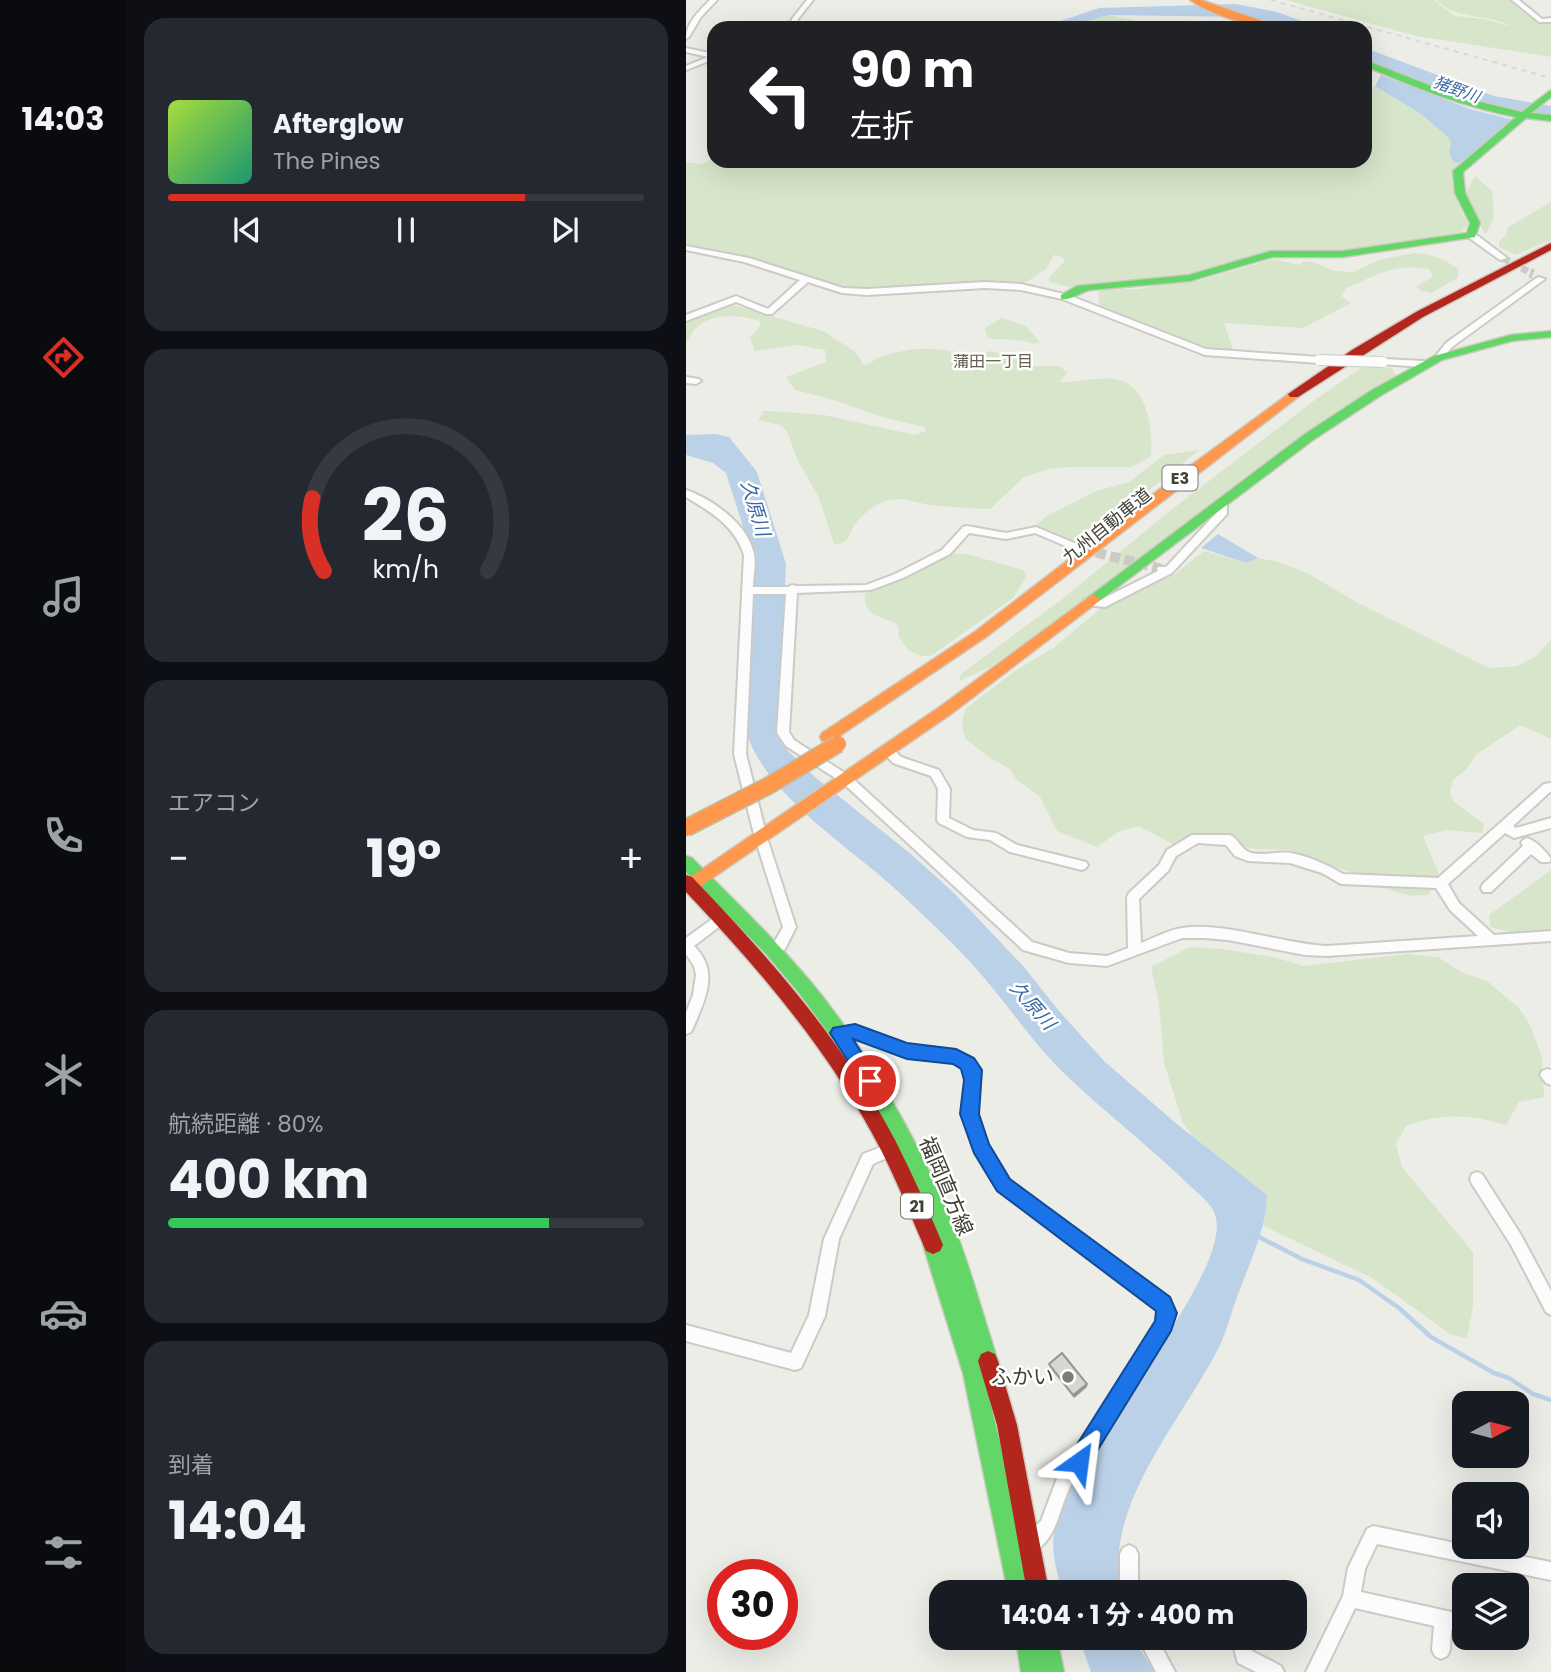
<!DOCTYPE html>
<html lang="ja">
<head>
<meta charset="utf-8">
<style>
	:root { --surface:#171b24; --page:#242831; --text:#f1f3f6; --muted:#9ea1a6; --line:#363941; --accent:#d93025 }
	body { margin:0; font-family:Poppins,"Noto Sans JP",sans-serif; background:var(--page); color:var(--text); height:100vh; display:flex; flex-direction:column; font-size:26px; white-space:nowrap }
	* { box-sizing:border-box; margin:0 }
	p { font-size:23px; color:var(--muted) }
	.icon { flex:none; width:38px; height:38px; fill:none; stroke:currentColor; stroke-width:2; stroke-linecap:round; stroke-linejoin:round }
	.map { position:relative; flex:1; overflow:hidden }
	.panel { display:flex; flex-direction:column; gap:18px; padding:18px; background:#0d0f14; width:560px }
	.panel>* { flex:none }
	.guide { position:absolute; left:21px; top:21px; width:665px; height:147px; border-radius:21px; box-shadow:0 7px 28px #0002; background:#202124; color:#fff; overflow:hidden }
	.needle { width:46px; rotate:83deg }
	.buttons { position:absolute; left:766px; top:1391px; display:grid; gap:14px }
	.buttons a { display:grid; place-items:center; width:77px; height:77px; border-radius:14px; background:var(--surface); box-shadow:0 7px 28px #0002; font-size:35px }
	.speed { position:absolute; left:21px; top:1559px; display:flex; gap:14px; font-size:35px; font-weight:700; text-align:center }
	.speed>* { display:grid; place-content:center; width:91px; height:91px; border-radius:50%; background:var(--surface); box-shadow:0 7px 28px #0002; line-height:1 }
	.speed .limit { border:10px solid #d22; background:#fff; color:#111 }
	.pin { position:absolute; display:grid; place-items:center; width:60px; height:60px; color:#fff; margin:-30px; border:4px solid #fff; border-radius:50%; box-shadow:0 2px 7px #0007 }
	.me { position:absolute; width:77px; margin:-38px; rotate:31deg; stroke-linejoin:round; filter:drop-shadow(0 0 5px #0008) }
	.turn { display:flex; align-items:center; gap:24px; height:147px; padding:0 28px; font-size:32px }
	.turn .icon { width:91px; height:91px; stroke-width:2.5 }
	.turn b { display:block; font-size:49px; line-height:60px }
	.big { font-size:52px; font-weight:700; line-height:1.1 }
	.panel .card { flex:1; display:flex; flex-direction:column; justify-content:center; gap:10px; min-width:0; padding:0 24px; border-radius:21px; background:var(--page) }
	.panel .dial { align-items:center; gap:0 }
	.dial svg { height:182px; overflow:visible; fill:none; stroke:var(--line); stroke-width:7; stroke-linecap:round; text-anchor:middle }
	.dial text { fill:var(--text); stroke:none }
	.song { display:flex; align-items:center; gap:21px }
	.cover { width:84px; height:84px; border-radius:10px; background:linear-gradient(135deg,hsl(80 70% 55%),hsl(160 70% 35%)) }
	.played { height:7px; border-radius:4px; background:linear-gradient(90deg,var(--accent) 75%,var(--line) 75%) }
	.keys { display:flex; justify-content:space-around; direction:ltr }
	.heat { display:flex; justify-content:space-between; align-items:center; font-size:38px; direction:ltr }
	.charge { height:10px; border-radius:5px; background:linear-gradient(90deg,#34c759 80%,var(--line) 0) }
	.trip { position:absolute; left:243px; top:1580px; width:378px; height:70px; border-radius:21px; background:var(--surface); box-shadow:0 7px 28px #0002; font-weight:700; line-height:70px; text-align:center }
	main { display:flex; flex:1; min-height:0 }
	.tabs { display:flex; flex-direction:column; width:126px; justify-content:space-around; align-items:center; background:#090b0e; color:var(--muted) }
	.tabs .icon { width:49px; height:49px }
	.tabs .active { color:var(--accent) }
	.tabs b { font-size:32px; color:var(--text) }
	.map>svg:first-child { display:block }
	.green { fill:#d7e6ca }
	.water { fill:#bbd1e8 }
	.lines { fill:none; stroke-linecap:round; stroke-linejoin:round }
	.stream { stroke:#bbd1e8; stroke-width:4.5 }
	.street-tunnel-far1 { stroke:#cbcac4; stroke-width:7; stroke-dasharray:7 3.5; stroke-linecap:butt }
	.street-tunnel { stroke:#cbcac4; stroke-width:10; stroke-dasharray:10 4.5; stroke-linecap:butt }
	.street-casing { stroke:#cbcac5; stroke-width:4 }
	.fast-casing { stroke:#cccabf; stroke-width:3 }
	.slow-casing { stroke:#cccabf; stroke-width:3 }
	.jam-casing { stroke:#cccabf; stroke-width:3 }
	.street { fill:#fcfcfc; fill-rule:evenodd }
	.fast { fill:#63d668; fill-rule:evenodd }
	.slow { fill:#ff974d; fill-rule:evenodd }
	.jam { fill:#b3261e; fill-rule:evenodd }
	.rail { stroke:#d8d8d7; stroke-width:2; stroke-dasharray:5 5; stroke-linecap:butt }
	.street-bridge-casing { stroke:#cbcac5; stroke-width:12; stroke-linecap:butt }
	.slow-bridge-casing { stroke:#c2bca6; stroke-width:19; stroke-linecap:butt }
	.street-bridge { stroke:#fcfcfc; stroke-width:10 }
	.slow-bridge { stroke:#ff974d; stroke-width:16 }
	.wall { fill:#b9b8b3 }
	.shaded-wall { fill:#969692 }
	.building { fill:#d7d6d0; stroke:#969692; stroke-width:2 }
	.route { fill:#1a73e8; stroke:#114b97; stroke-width:2 }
	.poi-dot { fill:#7e7c74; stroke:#fff; stroke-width:2.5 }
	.labels { text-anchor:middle; stroke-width:5; stroke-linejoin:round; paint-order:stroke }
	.far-water-label { font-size:16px; font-style:italic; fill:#3a69a2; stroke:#fff }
	.far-neighbourhood-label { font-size:16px; fill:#645d4d; stroke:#fff }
	.shield { fill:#fff; stroke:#7b7972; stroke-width:2 }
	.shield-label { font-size:16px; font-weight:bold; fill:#423f35 }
	.street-label { font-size:18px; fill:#423f35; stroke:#fff }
	.water-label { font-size:19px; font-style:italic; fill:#3a69a2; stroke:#fff }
	.near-street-label { font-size:21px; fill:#423f35; stroke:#fff }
	.near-poi-label { font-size:21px; fill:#423f35; stroke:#fff; text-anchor:end }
</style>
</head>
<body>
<main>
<nav class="tabs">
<b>14:03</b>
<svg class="icon active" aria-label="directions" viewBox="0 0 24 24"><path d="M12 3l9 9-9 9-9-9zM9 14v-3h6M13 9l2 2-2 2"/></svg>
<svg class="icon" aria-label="music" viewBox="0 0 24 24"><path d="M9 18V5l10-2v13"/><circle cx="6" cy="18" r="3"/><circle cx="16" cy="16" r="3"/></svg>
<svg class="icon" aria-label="phone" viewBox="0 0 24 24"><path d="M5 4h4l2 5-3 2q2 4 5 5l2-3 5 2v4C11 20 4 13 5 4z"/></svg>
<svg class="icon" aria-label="climate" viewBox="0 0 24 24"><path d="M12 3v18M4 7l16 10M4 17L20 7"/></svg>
<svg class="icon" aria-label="car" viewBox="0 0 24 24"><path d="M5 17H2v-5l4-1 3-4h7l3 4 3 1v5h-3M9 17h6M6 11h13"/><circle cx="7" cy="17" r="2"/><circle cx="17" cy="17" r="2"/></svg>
<svg class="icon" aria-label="filters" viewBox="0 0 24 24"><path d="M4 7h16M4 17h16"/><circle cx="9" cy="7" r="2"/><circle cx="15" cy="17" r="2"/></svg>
</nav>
<section class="panel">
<div class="card">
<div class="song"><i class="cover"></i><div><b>Afterglow</b><p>The Pines</p></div></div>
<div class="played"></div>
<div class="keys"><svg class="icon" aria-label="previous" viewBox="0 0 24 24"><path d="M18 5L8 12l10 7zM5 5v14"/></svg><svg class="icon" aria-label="pause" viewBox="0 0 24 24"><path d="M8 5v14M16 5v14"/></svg><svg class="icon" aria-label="next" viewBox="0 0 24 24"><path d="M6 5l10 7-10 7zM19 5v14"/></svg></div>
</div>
<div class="card dial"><svg viewBox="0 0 100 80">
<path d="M14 69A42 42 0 1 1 86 69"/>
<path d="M14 69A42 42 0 0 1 9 37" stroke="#d93025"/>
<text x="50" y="56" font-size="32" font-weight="700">26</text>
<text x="50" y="72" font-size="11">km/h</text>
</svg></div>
<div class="card"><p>エアコン</p>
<div class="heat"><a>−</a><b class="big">19°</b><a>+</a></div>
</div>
<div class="card"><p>航続距離 · 80%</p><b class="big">400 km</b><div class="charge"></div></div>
<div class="card"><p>到着</p><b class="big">14:04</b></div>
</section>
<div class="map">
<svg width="865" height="1672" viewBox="0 0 865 1672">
	<rect width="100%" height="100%" fill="#edede8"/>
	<g class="green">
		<path d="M600,0H748L769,16L798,19L824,26C802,13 771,21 750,0H827L855,23L865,21V57L730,36Z"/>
		<path d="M423,15L478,26L514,28H376Z"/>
		<path d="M689,86L735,114L763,138L765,143L763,152L767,162L773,163C760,182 772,205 782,224L776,232L646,253L595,252L512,275L382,287L363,282L364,276L379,261L375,256L368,255L360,269L342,281L333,285L316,282L158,288L66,259L0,244V162L16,164L28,158V161H679V87L683,89Z"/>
		<path d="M789,176L806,191L808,217L801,233H798L780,193Z"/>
		<path d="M865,202V240L829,255L813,247V241L820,235L822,227Z"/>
		<path d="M728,253C745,254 758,258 772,269V278L745,293L735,291L730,286L747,277L743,269C707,263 692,275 660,288L655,296L665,303L617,328L538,323L548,353L515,345L414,308L412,290L453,289L482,283L512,281L588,259L614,265L617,261L627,262L648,271L667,272L696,259Z"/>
		<path d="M44,304L140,332C153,345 171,346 177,365C185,364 189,358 197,356C226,347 258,345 285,359L304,351L318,354L344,352L347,366H374L381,373L373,382C391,383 410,377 428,379C462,383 467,429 465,456L446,467H382L362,469L338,477L304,509C288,509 271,507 255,506C235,506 216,493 195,503C187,506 175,516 169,524C163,532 163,546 148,544L133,498L111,459L101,431L94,425L72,420L77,411H85L138,415L229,435L240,431L238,427L196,417L148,400L109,390L100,377L140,362L139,350L111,345L69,351L64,338L74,326V321C52,315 26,312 9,329C5,334 4,339 0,344V320Z"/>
		<path d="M316,318L340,326L354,342L347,344C333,337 316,342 301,338L299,328Z"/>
		<path d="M695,366L706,369L710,375L637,420L343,642L304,667L273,681L275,674L375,600L485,510L630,399L675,368Z"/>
		<path d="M513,450L398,543H391L350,525L361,516L410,491L443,482L478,455Z"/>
		<path d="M518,551L560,563L572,558L593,562L623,574L672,603L803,668L831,666L850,656L865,640V739L834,725L790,755L780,770L767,780L764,792L767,801L798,824L796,833L761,830L737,836L753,874L743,895L725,896L697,888L675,876L602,850L569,849L537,842L514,840L486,844L453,826L432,832L411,847L371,831L354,797L330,779L324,769L304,758L279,738L276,725L279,709L329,671L367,648L431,595L489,574Z"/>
		<path d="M262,553L281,554L337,570L341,576L327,598L245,656H234L222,650L212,636L213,628L210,623C193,617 177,614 179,594Z"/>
		<path d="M865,870V943L804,927L803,915Z"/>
		<path d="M504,947L536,949L588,957L617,966L721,954L752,957L775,972L801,981L833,1008L844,1025L856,1057L858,1097L833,1102L820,1125C783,1114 756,1113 720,1126L710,1144L716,1167L787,1252V1306L781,1339L764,1334L686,1278L578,1226L562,1209L497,1123L478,1063L473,1004L465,967Z"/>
	</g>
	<g class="water">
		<path d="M550,4L591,12L635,28H604L557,17L423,15L376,28H354L413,8Z"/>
		<path d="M679,48L808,96L865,106V116C799,110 740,84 679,60Z"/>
		<path d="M695,75L784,109L824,119L817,131L773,163L767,162L763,152L765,143L763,138L735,114L689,86Z"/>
		<path d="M30,434L43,437L71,472L100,564L91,734L97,746L129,777L226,855L268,893L338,967L373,1011L418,1061L492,1125L581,1195C580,1231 563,1264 551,1297C545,1313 541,1331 533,1347C498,1418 414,1509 436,1592H377C371,1575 365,1551 368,1533C379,1455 555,1269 528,1212C523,1201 510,1192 502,1184C464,1147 421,1114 382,1077C346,1043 319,1000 285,963C260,936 233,911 206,886C159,844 78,793 60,731L69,564L40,473L27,463L0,455V435Z"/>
		<path d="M532,534L572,558L560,563L515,548Z"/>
		<path d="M393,1638H447L468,1672H405Z"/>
	</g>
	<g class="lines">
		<path class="stream" d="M571,1236L616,1259L673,1280L713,1308L745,1337L808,1373L823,1378L847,1394L865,1400"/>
		<path class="street-tunnel-far1" d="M817,258L847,274"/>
		<g class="street-tunnel">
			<path d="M844,273L847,274"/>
			<path d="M396,549L476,569"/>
		</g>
		<g class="street-casing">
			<g id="street">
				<path d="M24,0H31L15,17L3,37L0,39C0,23 13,11 24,0Z"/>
				<path d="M121,0H127L112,19L109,28H103L106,19Z"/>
				<path d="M826,0H833L856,19L865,18V22H853Z"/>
				<path d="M0,48L28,54V59L0,70V66L22,57L0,52Z"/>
				<path d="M782,233H788L821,258L814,260L782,237Z"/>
				<path d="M0,246L63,258L157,288L181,289L299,282L335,284L382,295L520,349L633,357L637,360L633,363L519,355L376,299L335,290L299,288L181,295L156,293L122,282L86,314H80L50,302L0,321V315L50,296L82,309L114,280L58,262L0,250Z"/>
				<path d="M852,277L859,279L766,347L755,360H749L748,358L760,343Z"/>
				<path d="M697,359L738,361L742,364L738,367L694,364L693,362Z"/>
				<path d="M0,377L13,379L15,381L10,384L0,383Z"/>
				<path d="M0,490C26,499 62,524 68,554C70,564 67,577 67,587H102L106,585L110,586L180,585L209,574L256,550L277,527L281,526L320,533L350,527L393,545V549L389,550L349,533L320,539L283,533L264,554L217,578L185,590L111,593L103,732L108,740L165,777L346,942L383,953L421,956L442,948L441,897L443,893L473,865L481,850L506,835H544C553,839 555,850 565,853C578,856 592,851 605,853C622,856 642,865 657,874L752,878L858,784L865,783V791L827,826L830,828L865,818V828L828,838L819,833L762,884L773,903L808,935L865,931V941L641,956L619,955L542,940L518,938H496L421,966L383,963L337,950L157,783L100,746L91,733L100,594H67L60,754L81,838L110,927L99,949L87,955L82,954L80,950L89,941L97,927L69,838L48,754L58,555C49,526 25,512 0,497ZM512,843L540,845L549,856L562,861L604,863L636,873L655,884L750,888L764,910L792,936L641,946C597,944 537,921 496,928C482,930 468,938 455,943L453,899L482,871L490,856Z"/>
				<path d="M536,498L541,501V514L486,573L419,607L399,605L398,602L399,599L414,600L472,571L471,569L472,567H480L532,511L531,501Z"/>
				<path d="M202,747L206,748L215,757L253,770L264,789L263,818L287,830L310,833L331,845L400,862L402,865L400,868L396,870L324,852L304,840L281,837L253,823L251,820L252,789L245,776L207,763L196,751Z"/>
				<path d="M841,838C850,841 860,851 865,859L863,862H855L845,854L805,892H797L795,888L797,884L837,846L835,843L837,840Z"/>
				<path d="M41,908L46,909L47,913L46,917L8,946C34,971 19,1000 7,1028L5,1032L0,1034V1013L7,995L10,975L8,966L0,954V938Z"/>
				<path d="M169,1025L221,1045L270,1050L286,1059L294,1070L291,1113L301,1145L322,1180L482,1299L489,1313L484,1329L399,1468C394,1473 388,1479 385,1485C372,1509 372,1542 343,1554L337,1551L334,1545L337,1539L355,1521L373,1473L387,1456L471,1321L473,1313L472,1309L312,1190L287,1147L277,1113L280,1072C266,1055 242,1061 222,1057C204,1054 188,1041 170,1037C163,1036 156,1039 148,1037L146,1033L148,1029Z"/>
				<path d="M861,1069L865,1070V1085L860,1083L854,1075L856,1071Z"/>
				<path d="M205,1143L210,1144L212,1149L210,1154L187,1164L153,1239L139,1316L115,1368L109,1370L0,1341V1325L105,1353L123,1315L138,1239L177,1154Z"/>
				<path d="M791,1172L796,1174L835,1235L865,1291V1315L860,1312L825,1245L786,1184L784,1179L786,1174Z"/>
				<path d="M687,1526L779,1545V1547H789L865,1562V1580L691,1544L679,1569L675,1592L779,1615V1633L765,1630L764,1650L761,1656L755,1659L749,1656L746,1650L748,1626L669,1608L638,1672H620L657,1596L662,1568L681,1529Z"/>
				<path d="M443,1545L449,1548L452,1554V1592H434V1554L437,1548Z"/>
				<path d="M452,1638H471L489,1672H470Z"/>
				<path d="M545,1638H563L566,1651L595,1666L598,1672H570L552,1663Z"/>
			</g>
		</g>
		<g class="fast-casing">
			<g id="fast">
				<path d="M679,60L773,97L836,112L865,90V97L845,113L865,115V121L840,118L777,172L779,193L794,223L789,237L657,257H586L504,281L404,290C394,292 385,301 375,299V295L391,286L503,275L585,251H657L781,233L784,223L769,193L767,171L830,117C777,107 728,87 679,66Z"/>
				<path d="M865,331V337L826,341L756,360L694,396L627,440L412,602H402L400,599L619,434L686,390L748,356L825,335Z"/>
				<path d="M0,856L6,858C46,898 87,937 124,981C180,1048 228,1134 263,1214C283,1261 296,1313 312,1361L309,1368L302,1371L296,1369L318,1460L344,1592H322L277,1373L237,1245L240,1239L247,1236L252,1238L225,1175L166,1066L114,994L81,955L0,872Z"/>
				<path d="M330,1638H371L378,1672H335Z"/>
			</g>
		</g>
		<g class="slow-casing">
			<g id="slow">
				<path d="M504,0H515L596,28C567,28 528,16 504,0Z"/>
				<path d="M608,390L614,394L612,397L300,637L146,741H136L134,737L136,733L290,631L496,472Z"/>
				<path d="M407,594L414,599L412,602L265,714L12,888H0V880L255,706Z"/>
			</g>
		</g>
		<g class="jam-casing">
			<g id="jam">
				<path d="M865,243V250L737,317L612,397H604L602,394L666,350L730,312Z"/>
				<path d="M0,875L6,877C82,956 156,1040 208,1138C226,1173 242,1209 257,1245L254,1251L247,1254L240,1251C225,1217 212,1183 195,1150C145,1053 74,970 0,892Z"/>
				<path d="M302,1351L309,1354L312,1361L331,1425L363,1592H341L311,1425L292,1361L295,1354Z"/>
			</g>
		</g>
		<use href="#street" class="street"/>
		<use href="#fast" class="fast"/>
		<use href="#slow" class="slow"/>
		<use href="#jam" class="jam"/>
		<path class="rail" d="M585,0L865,78"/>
		<g class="street-bridge-casing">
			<path id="street-bridge" d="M633,360L697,362"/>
		</g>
		<g class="slow-bridge-casing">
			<path id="slow-bridge" d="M0,828L82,786L152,744"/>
		</g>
		<use href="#street-bridge" class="street-bridge"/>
		<use href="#slow-bridge" class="slow-bridge"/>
	</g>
	<path class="wall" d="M363,1364L401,1387L388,1398L363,1367Z"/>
	<path class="shaded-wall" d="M401,1384V1387L388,1398L387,1395Z"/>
	<path class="building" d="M376,1353L401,1384L387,1395L363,1364Z"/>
	<path class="route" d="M169,1024L221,1043L270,1049L288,1058L296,1070L293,1114L303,1144L324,1179L484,1297L491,1313L485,1331L400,1469L393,1472L385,1469L382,1462L385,1454L469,1321L470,1311L311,1191L288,1153L274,1114L278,1080L275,1069L267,1064L221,1059L167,1039L193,1081L190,1086L184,1089L178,1086L144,1033L147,1028Z"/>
	<circle class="poi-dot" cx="382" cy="1377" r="7"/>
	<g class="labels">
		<g class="far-water-label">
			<text transform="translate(771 89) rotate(20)" y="6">猪野川</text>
		</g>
		<g class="far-neighbourhood-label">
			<text x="307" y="367">蒲田一丁目</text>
		</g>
		<g class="shield">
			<rect x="476.5" y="465.5" width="35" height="25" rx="5"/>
			<rect x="215" y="1193.5" width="32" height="25" rx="5"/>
		</g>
		<g class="shield-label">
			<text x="494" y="484">E3</text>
			<text x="231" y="1212">21</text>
		</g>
		<g class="street-label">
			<text transform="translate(421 526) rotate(-39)" y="6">九州自動車道</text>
		</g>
		<g class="water-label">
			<text transform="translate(70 508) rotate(73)" y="7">久原川</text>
			<text transform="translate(347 1005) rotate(49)" y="7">久原川</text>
		</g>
		<g class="near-street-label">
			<text transform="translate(260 1186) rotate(67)" y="7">福岡直方線</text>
		</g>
		<g class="near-poi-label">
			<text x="368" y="1384">ふかい</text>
		</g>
	</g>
</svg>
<div class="buttons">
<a><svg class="needle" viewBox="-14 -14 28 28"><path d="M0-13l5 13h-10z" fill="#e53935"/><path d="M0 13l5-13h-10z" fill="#9ea1a6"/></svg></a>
<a><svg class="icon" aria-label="sound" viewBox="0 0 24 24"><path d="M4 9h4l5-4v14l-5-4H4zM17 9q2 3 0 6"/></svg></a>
<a><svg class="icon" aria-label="layers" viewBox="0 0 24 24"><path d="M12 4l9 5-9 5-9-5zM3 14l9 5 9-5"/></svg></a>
</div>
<div class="speed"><div class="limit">30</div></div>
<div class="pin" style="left:184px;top:1081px;background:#d93025"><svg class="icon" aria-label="arrive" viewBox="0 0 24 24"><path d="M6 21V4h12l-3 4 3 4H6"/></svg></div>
<svg class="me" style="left:393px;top:1462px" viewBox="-20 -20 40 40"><path d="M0-17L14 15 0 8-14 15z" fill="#1a73e8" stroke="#fff" stroke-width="4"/></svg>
<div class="trip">14:04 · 1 分 · 400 m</div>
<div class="guide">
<div class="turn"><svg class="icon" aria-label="left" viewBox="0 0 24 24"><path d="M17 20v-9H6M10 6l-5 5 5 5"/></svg><div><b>90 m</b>左折</div></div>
</div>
</div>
</main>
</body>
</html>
